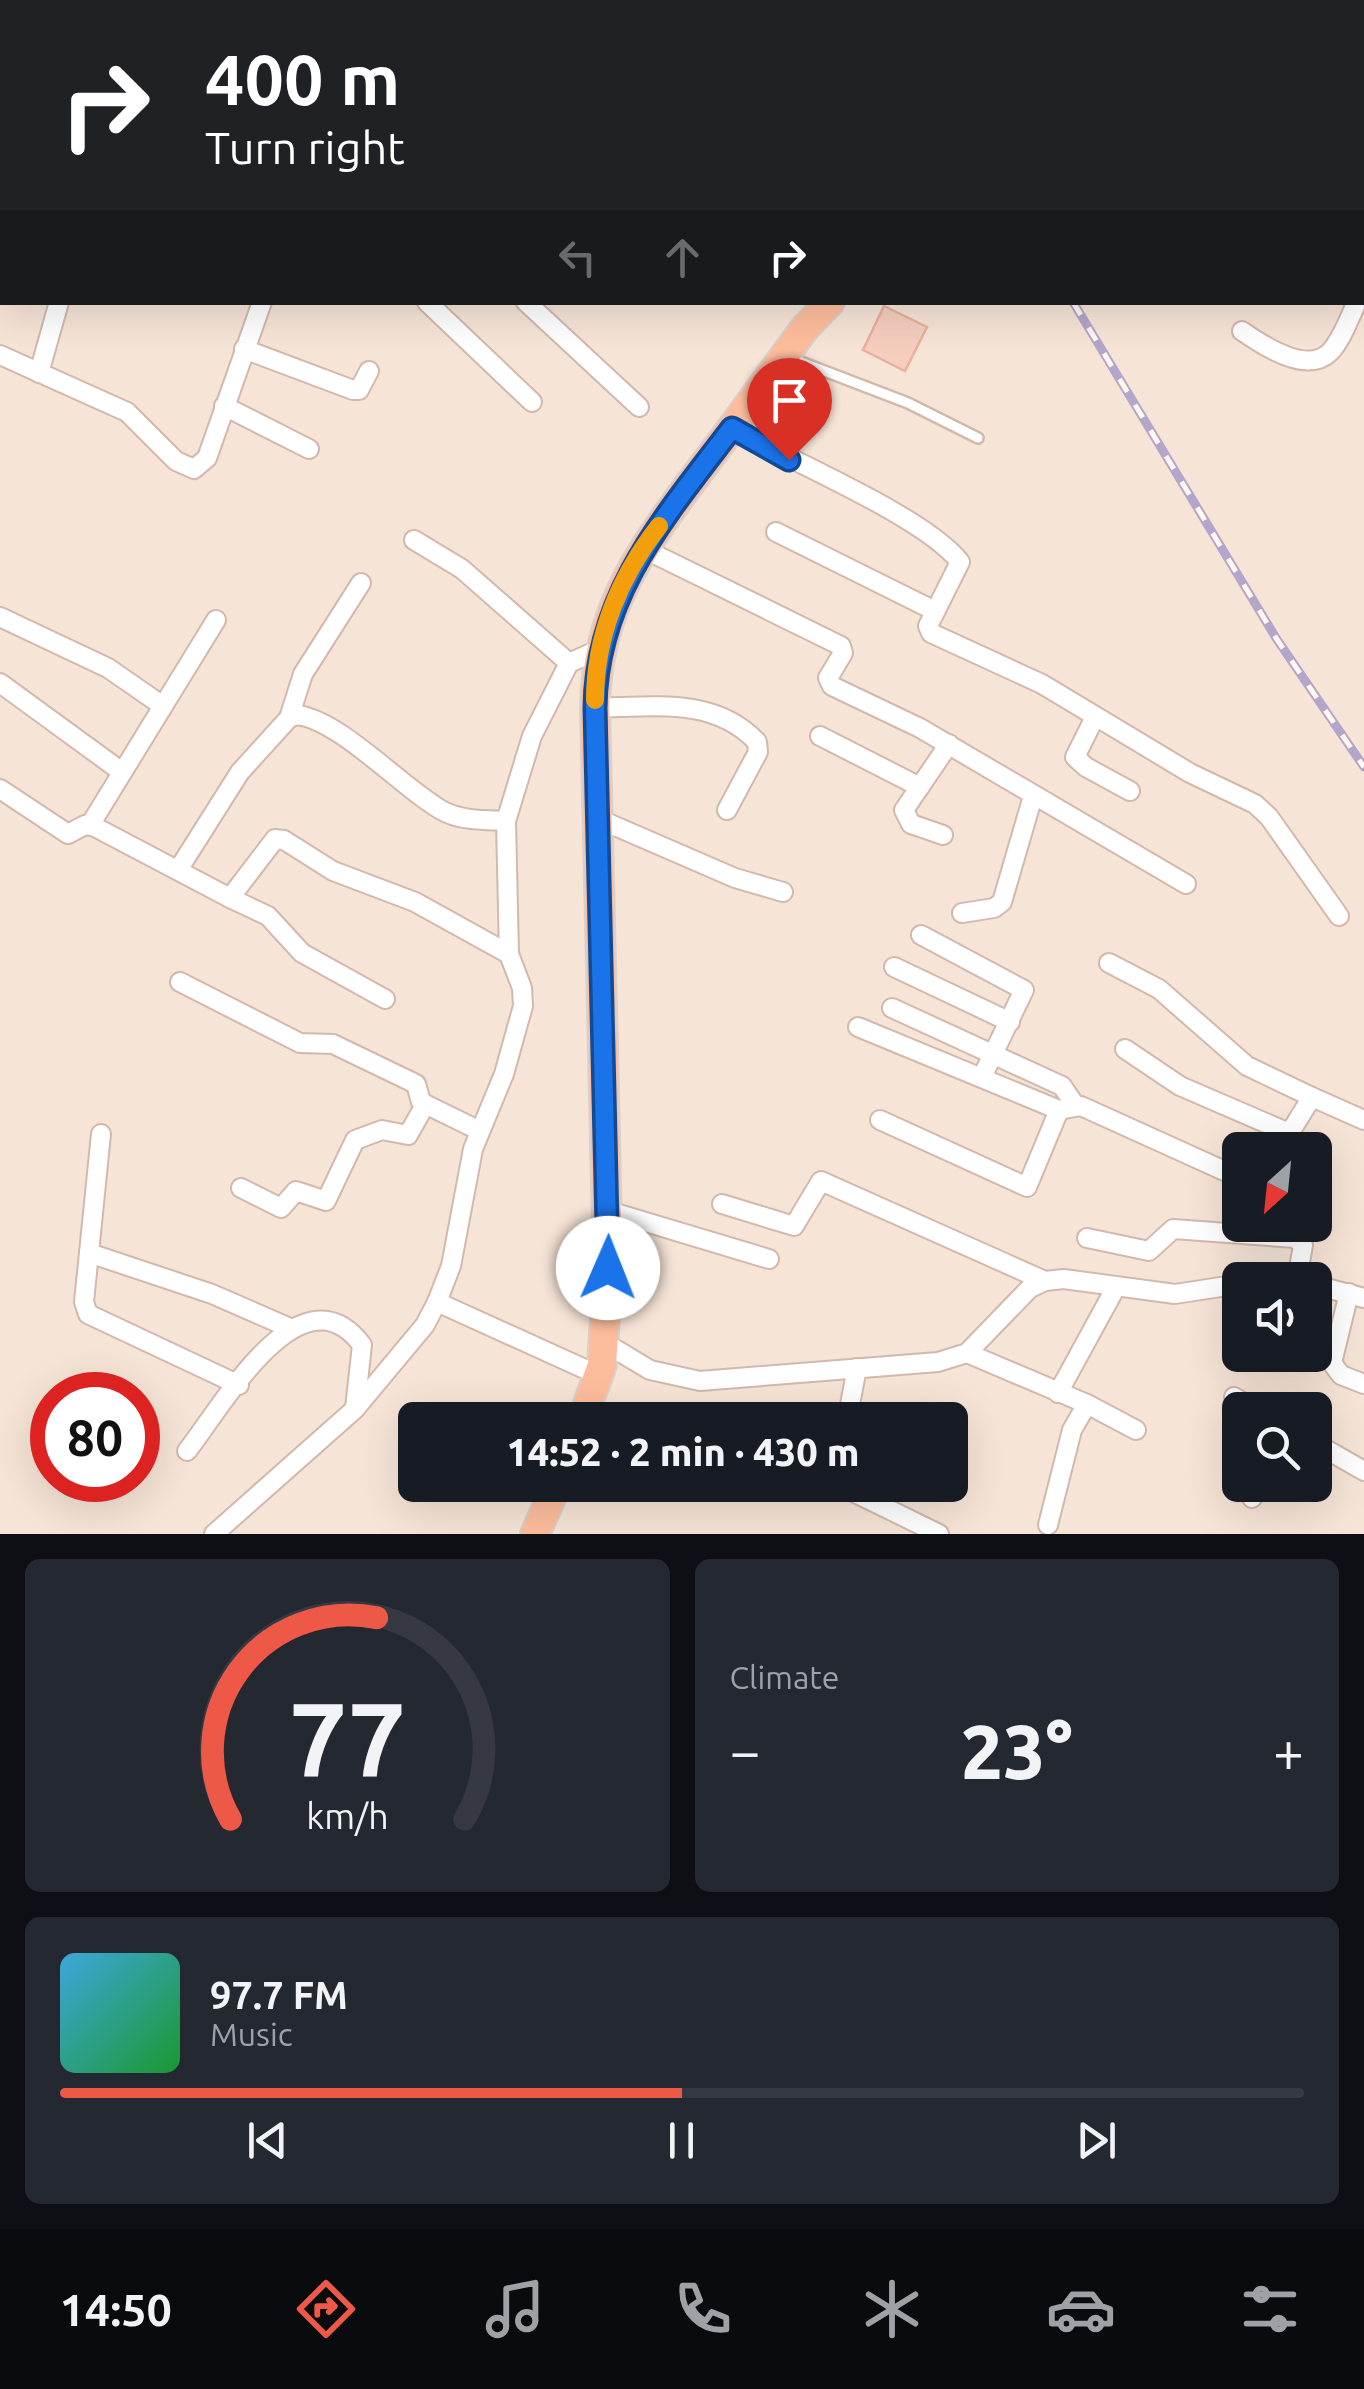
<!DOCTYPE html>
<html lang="en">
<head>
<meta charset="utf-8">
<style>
	:root { --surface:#171b24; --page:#242831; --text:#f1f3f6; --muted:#9ea1a6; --line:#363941; --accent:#ee5947 }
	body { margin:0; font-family:Ubuntu,sans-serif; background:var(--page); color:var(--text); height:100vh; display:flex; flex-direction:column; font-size:38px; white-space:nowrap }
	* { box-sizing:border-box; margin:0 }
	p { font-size:32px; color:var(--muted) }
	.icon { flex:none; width:55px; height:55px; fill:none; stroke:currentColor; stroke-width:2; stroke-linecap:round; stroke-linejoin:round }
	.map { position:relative; height:1534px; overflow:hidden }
	.sheet { display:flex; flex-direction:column; gap:25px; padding:25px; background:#0d0f14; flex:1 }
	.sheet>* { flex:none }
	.banner { position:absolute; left:0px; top:0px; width:1365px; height:305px; box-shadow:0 10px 40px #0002; background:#202124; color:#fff; overflow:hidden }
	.needle { width:65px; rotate:207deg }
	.fabs { position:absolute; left:1222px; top:1132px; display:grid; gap:20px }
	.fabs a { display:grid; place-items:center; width:110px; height:110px; border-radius:15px; background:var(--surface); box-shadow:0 10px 40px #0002; font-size:50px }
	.speed { position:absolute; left:30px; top:1372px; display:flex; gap:20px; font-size:50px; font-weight:700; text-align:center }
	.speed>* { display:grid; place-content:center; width:130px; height:130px; border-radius:50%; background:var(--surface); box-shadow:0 10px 40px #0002; line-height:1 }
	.speed .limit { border:15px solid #d22; background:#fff; color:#111 }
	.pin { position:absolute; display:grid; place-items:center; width:85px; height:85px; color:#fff; margin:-102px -42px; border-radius:50% 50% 50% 0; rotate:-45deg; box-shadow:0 0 10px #0007 }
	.pin .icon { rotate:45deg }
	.me { position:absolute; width:110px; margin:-55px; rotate:1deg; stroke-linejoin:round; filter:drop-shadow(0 0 8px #0008) }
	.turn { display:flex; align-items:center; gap:35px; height:210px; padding:0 40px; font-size:45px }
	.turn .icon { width:130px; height:130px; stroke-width:2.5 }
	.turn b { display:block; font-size:70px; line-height:85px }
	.lanes { display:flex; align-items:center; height:95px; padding:0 40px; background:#0003; justify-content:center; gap:50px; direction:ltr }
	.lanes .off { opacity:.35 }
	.big { font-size:75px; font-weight:800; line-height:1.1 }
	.sheet .widget { flex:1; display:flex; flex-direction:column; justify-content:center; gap:15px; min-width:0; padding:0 35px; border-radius:15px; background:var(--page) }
	.sheet .dial { align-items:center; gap:0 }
	.dial svg { height:260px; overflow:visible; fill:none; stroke:var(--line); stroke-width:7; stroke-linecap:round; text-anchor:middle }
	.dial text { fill:var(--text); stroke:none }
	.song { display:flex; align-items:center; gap:30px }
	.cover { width:120px; height:120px; border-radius:15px; background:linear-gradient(135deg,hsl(200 70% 55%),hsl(130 70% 35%)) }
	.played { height:10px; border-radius:5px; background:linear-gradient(90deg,var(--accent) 50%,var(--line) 50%) }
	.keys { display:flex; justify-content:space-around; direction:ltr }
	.heat { display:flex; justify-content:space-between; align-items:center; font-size:55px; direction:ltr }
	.sheet .tiles { flex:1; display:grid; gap:25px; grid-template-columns:1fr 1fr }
	.widget:last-child { grid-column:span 2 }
	.trip { position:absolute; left:398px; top:1402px; width:570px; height:100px; border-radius:15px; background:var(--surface); box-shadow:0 10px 40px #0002; font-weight:800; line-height:100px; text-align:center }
	.tabs { display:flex; height:160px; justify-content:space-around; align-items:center; background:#090b0e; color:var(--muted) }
	.tabs .icon { width:70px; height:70px }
	.tabs .selected { color:var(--accent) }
	.tabs b { font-size:45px; color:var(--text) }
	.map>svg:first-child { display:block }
	.residential { fill:#f6e4d6; fill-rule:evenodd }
	.building { fill:#f5cebe; stroke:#e9b19e; stroke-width:2.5 }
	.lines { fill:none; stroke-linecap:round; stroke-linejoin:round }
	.service-casing { stroke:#d2b9ad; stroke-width:14 }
	.minor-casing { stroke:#d2b9ad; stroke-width:22 }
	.trunk-casing { stroke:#dad0cc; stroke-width:32 }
	.service { stroke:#fff; stroke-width:9 }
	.minor { stroke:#fff; stroke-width:18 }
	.trunk { stroke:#fdbd9d; stroke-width:28 }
	.rail-casing { stroke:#b4a5ca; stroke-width:9 }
	.rail { stroke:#fff8f0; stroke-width:5; stroke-dasharray:15; stroke-linecap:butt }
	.route-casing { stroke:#114b97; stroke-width:25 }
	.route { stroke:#1a73e8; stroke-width:18 }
	.slow { stroke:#f59e0b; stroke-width:18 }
</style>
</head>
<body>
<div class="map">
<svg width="1364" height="1534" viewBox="0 0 1364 1534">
	<rect width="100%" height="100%" fill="#fef3e9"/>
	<path class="residential" d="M0,0H1364V1534H0ZM2,2H1362V302H2ZM1240,1150H1315V1225H1240ZM1240,1280H1315V1355H1240ZM52,1395H138V1480H52ZM1240,1410H1315V1485H1240ZM415,1420H950V1485H415Z"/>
	<path class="building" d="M884,306L927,327L905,371L863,350Z"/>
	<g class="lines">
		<g class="service-casing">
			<path id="service" d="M788,357L908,403L978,438"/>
		</g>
		<g class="minor-casing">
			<g id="minor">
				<path d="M41,0L45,2"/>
				<path d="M273,0L278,2"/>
				<path d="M662,0L677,2"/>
				<path d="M218,2L219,0"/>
				<path d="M454,2V0"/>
				<path d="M1237,2H1253"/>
				<path d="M1362,45L1364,43"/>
				<path d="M0,201L2,202"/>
				<path d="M1362,241L1364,242"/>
				<path d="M0,276L2,275"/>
				<path d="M427,302L532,402"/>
				<path d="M526,302L639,407"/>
				<path d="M1242,331C1262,345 1307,375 1330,352C1342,340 1349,318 1357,302"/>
				<path d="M244,349L353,390H359L369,371"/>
				<path d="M0,355L127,412L176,461L194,469L207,458L262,302"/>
				<path d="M39,373L59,302"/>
				<path d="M224,406L309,449"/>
				<path d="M732,428C788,460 924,516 960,562L928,626L931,633L1042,684L1190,773L1255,804L1269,817L1339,916"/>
				<path d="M776,532L935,611"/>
				<path d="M414,540L462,569L569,663"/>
				<path d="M642,548L841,646L843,653L828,678L832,686L920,728L1186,884"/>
				<path d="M0,617L108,668L163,706"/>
				<path d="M0,683L122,772"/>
				<path d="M595,708C652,707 714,696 757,742L758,752L727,810"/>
				<path d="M1095,717L1075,757L1086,767L1130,791"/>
				<path d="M289,718L303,674L361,583"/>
				<path d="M820,736L920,787"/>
				<path d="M0,789L68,834L85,825L95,827L230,898L275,839L284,840L333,871L415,902L509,954"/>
				<path d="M601,820L735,878L783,892"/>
				<path d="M90,825L216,620"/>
				<path d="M943,835L911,824L904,810L949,744"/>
				<path d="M178,870L240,772L289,718L297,715C341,720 406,792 445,812C464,821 486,820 506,821"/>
				<path d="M230,898L268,916L302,953L385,999"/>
				<path d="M962,913L994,908L1002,902L1033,796"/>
				<path d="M921,935L1024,990L982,1077"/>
				<path d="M1109,963L1159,989L1247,1066L1312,1097L1279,1150"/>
				<path d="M894,967L1010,1022"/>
				<path d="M180,982L300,1043L333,1044L416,1084L421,1102L478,1130"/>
				<path d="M892,1008L1062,1086L1075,1105"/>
				<path d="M858,1027L1059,1110L1081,1106L1240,1178"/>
				<path d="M1125,1049L1180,1086L1289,1133"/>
				<path d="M1312,1097L1364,1120"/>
				<path d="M880,1120L1027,1187L1059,1110"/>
				<path d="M101,1134L84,1302L88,1314L239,1385"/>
				<path d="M241,1188L281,1208L296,1191L326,1201L355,1140L382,1130L408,1135L425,1105"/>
				<path d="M722,1204L794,1226L821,1181L1045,1281"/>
				<path d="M609,1211L769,1259"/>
				<path d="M1087,1238L1149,1251L1173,1229L1295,1238L1303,1245L1297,1280"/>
				<path d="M89,1253L212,1294L290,1328"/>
				<path d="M1315,1285L1364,1298"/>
				<path d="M1349,1293L1332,1363L1341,1375L1364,1384"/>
				<path d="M437,1302L598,1375"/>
				<path d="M605,1343L650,1370L700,1381L938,1362L967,1353L1030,1288L1045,1281L1064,1279L1175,1294L1240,1284"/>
				<path d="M967,1353L1087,1404L1136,1430"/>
				<path d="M1058,1393L1116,1287"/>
				<path d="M1234,1397L1256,1410"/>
				<path d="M847,1420L857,1368"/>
				<path d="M1315,1443L1364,1471"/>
				<path d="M187,1451C222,1407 301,1264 362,1345L355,1408"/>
				<path d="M839,1485L939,1534"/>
				<path d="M1252,1498L1259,1485"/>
				<path d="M1048,1525L1072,1430L1087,1404"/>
				<path d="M214,1534L355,1409L425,1325L437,1302L451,1266L473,1149L504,1074L523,1006L522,988L509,954L506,821L532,736L569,663L598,650"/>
			</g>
		</g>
		<g class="trunk-casing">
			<g id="trunk">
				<path d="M1161,2L1162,0"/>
				<path d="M582,1420L602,1365L608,1268L595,708C596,602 649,539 710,457C742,415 773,371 805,328L830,302"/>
				<path d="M535,1534L557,1485"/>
			</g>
		</g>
		<use href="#service" class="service"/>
		<use href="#minor" class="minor"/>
		<use href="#trunk" class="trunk"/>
		<g class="rail-casing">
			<g id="rail">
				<path d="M887,0L888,2"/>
				<path d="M1073,302L1276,638L1364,767"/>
			</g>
		</g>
		<use href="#rail" class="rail"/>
	</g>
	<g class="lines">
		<g class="route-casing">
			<path id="route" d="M608,1268L595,708C596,594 666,515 732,428L789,460"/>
		</g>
		<use href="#route" class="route"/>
		<path class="slow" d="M595,700C595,636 620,576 659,526"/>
	</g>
</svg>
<div class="fabs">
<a><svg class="needle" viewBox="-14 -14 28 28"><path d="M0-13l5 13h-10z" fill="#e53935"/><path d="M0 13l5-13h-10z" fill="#9ea1a6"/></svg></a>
<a><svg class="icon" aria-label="sound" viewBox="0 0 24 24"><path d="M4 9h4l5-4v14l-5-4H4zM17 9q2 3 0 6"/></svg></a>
<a><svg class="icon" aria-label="search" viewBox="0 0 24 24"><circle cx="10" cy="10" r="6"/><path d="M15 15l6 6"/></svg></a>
</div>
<div class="speed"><div class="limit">80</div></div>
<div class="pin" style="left:789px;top:460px;background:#d93025"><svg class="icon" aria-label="arrive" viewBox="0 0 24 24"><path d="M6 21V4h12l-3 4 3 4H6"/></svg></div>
<svg class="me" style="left:608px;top:1268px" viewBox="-20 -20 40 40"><circle r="19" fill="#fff"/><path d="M0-13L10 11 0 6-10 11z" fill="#1a73e8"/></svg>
<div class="trip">14:52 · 2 min · 430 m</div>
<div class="banner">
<div class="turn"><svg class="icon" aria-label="right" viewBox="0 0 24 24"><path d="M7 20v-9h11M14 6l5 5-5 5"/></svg><div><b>400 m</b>Turn right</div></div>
<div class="lanes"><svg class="icon off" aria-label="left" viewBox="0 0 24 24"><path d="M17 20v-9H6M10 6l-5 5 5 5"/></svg><svg class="icon off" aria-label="ahead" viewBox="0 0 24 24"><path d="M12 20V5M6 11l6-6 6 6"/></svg><svg class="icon" aria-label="right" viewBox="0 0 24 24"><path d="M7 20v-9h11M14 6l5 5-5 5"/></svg></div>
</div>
</div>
<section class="sheet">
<div class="tiles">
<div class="widget dial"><svg viewBox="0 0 100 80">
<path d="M14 69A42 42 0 1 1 86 69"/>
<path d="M14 69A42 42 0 0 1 59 7" stroke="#ee5947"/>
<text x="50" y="56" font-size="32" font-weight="700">77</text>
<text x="50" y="72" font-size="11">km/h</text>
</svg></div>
<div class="widget"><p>Climate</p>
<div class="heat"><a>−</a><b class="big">23°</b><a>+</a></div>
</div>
<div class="widget">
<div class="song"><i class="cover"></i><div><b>97.7 FM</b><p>Music</p></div></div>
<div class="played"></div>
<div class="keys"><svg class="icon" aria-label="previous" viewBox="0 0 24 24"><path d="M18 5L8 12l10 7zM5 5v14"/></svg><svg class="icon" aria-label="pause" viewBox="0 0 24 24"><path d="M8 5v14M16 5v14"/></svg><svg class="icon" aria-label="next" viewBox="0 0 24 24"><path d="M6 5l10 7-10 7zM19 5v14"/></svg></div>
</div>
</div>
</section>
<nav class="tabs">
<b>14:50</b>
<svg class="icon selected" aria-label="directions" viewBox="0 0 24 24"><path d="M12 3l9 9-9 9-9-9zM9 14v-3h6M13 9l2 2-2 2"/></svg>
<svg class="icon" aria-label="music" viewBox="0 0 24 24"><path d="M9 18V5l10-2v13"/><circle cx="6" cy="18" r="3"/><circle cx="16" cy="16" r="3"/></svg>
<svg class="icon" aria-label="phone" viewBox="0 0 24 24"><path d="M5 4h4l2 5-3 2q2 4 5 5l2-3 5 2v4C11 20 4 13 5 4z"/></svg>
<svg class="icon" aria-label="climate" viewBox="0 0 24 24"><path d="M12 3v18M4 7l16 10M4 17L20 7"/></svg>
<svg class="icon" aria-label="car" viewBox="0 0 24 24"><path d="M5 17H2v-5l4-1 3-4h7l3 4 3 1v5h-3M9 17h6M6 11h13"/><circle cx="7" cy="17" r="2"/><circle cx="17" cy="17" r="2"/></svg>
<svg class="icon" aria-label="filters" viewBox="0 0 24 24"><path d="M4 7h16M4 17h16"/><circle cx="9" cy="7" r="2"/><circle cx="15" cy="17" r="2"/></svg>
</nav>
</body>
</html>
